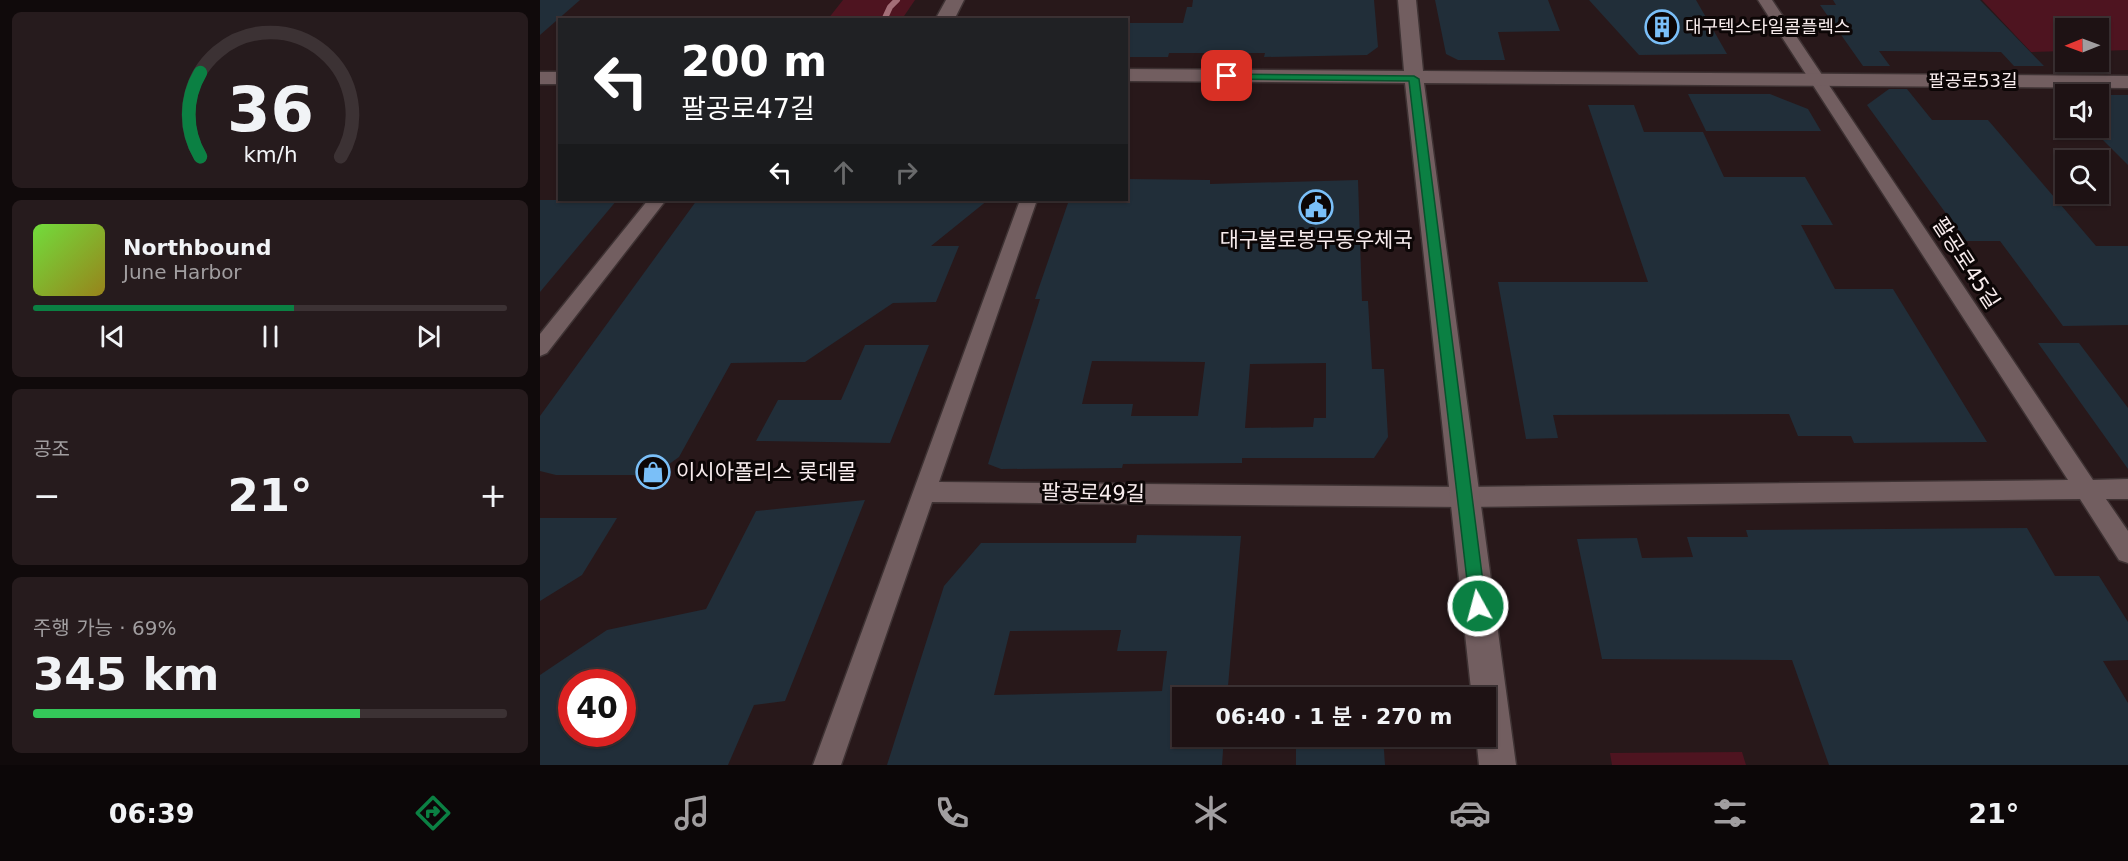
<!DOCTYPE html>
<html lang="ko">
<head>
<meta charset="utf-8">
<style>
	:root { --surface:#1e1214; --page:#261b1d; --text:#f1f3f6; --muted:#a19ea0; --line:#3c3234; --accent:#0b8043 }
	body { margin:0; font-family:"DejaVu Sans","Noto Sans KR",sans-serif; background:var(--page); color:var(--text); height:100vh; display:flex; flex-direction:column; font-size:22px; white-space:nowrap }
	* { box-sizing:border-box; margin:0 }
	p { font-size:20px; color:var(--muted) }
	.icon { flex:none; width:33px; height:33px; fill:none; stroke:currentColor; stroke-width:2; stroke-linecap:round; stroke-linejoin:round }
	.map { position:relative; flex:1; overflow:hidden }
	.drawer { display:flex; flex-direction:column; gap:12px; padding:12px; background:#100a0b; width:540px }
	.drawer>* { flex:none }
	.guide { position:absolute; left:18px; top:18px; width:570px; height:183px; border-radius:0px; box-shadow:0 2px 4px #0004,0 0 0 2px var(--line); background:#202124; color:#fff; overflow:hidden }
	.needle { width:39px; rotate:269deg }
	.controls { position:absolute; left:1515px; top:18px; display:grid; gap:12px }
	.controls a { display:grid; place-items:center; width:54px; height:54px; border-radius:0px; background:var(--surface); box-shadow:0 2px 4px #0004,0 0 0 2px var(--line); font-size:30px }
	.speed { position:absolute; left:18px; top:669px; display:flex; gap:12px; font-size:30px; font-weight:700; text-align:center }
	.speed>* { display:grid; place-content:center; width:78px; height:78px; border-radius:50%; background:var(--surface); box-shadow:0 2px 4px #0004,0 0 0 2px var(--line); line-height:1 }
	.speed .limit { border:9px solid #d22; background:#fff; color:#111 }
	.pin { position:absolute; display:grid; place-items:center; width:51px; height:51px; color:#fff; margin:-26px; border-radius:12px; box-shadow:0 3px 9px #0006 }
	.me { position:absolute; width:66px; margin:-33px; rotate:353deg; stroke-linejoin:round; filter:drop-shadow(0 0 4px #0008) }
	.turn { display:flex; align-items:center; gap:21px; height:126px; padding:0 24px; font-size:27px }
	.turn .icon { width:78px; height:78px; stroke-width:2.5 }
	.turn b { display:block; font-size:42px; line-height:51px }
	.lanes { display:flex; align-items:center; height:57px; padding:0 24px; background:#0003; justify-content:center; gap:30px; direction:ltr }
	.lanes .off { opacity:.35 }
	.big { font-size:45px; font-weight:600; line-height:1.1 }
	.drawer .tile { flex:1; display:flex; flex-direction:column; justify-content:center; gap:9px; min-width:0; padding:0 21px; border-radius:9px; background:var(--page) }
	.drawer .dial { align-items:center; gap:0 }
	.dial svg { height:156px; overflow:visible; fill:none; stroke:var(--line); stroke-width:7; stroke-linecap:round; text-anchor:middle }
	.dial text { fill:var(--text); stroke:none }
	.song { display:flex; align-items:center; gap:18px }
	.cover { width:72px; height:72px; border-radius:9px; background:linear-gradient(135deg,hsl(100 70% 55%),hsl(50 70% 35%)) }
	.played { height:6px; border-radius:3px; background:linear-gradient(90deg,var(--accent) 55%,var(--line) 55%) }
	.keys { display:flex; justify-content:space-around; direction:ltr }
	.heat { display:flex; justify-content:space-between; align-items:center; font-size:33px; direction:ltr }
	.charge { height:9px; border-radius:4px; background:linear-gradient(90deg,#34c759 69%,var(--line) 0) }
	.trip { position:absolute; left:632px; top:687px; width:324px; height:60px; border-radius:0px; background:var(--surface); box-shadow:0 2px 4px #0004,0 0 0 2px var(--line); font-weight:600; line-height:60px; text-align:center }
	.menu { display:flex; height:96px; justify-content:space-around; align-items:center; background:#0c0708; color:var(--muted) }
	.menu .icon { width:42px; height:42px }
	.menu .selected { color:var(--accent) }
	.menu b { font-size:27px; color:var(--text) }
	main { display:flex; flex:1; min-height:0 }
	.map>svg:first-child { display:block }
	.green { fill:#4e1420 }
	.lines { fill:none; stroke-linecap:round; stroke-linejoin:round }
	.stream { stroke:#a36e77; stroke-width:6 }
	.building { fill:#212e39; fill-rule:evenodd }
	.minor-casing { stroke:#3e3233; stroke-width:3 }
	.tertiary-casing { stroke:#3e3233; stroke-width:3 }
	.secondary-casing { stroke:#3e3233; stroke-width:3 }
	.minor { fill:#725e60; fill-rule:evenodd }
	.tertiary { fill:#725e60; fill-rule:evenodd }
	.secondary { fill:#725e60; fill-rule:evenodd }
	.route { fill:#0b8043; stroke:#07532c; stroke-width:1.5 }
	.labels { text-anchor:middle; stroke-width:6; stroke-linejoin:round; paint-order:stroke }
	.far-poi-label { font-size:18px; fill:#f8eced; stroke:#0c0606; text-anchor:start }
	.far-street-label { font-size:18px; fill:#f8eced; stroke:#0c0606 }
	.poi-label { font-size:21px; fill:#f8eced; stroke:#0c0606 }
	.street-label { font-size:21px; fill:#f8eced; stroke:#0c0606 }
</style>
</head>
<body>
<main>
<section class="drawer">
<div class="tile dial"><svg viewBox="0 0 100 80">
<path d="M14 69A42 42 0 1 1 86 69"/>
<path d="M14 69A42 42 0 0 1 14 26" stroke="#0b8043"/>
<text x="50" y="56" font-size="32" font-weight="700">36</text>
<text x="50" y="72" font-size="11">km/h</text>
</svg></div>
<div class="tile">
<div class="song"><i class="cover"></i><div><b>Northbound</b><p>June Harbor</p></div></div>
<div class="played"></div>
<div class="keys"><svg class="icon" aria-label="previous" viewBox="0 0 24 24"><path d="M18 5L8 12l10 7zM5 5v14"/></svg><svg class="icon" aria-label="pause" viewBox="0 0 24 24"><path d="M8 5v14M16 5v14"/></svg><svg class="icon" aria-label="next" viewBox="0 0 24 24"><path d="M6 5l10 7-10 7zM19 5v14"/></svg></div>
</div>
<div class="tile"><p>공조</p>
<div class="heat"><a>−</a><b class="big">21°</b><a>+</a></div>
</div>
<div class="tile"><p>주행 가능 · 69%</p><b class="big">345 km</b><div class="charge"></div></div>
</section>
<div class="map">
<svg width="1588" height="765" viewBox="0 0 1588 765">
	<rect width="100%" height="100%" fill="#28181a"/>
	<g class="green">
		<path d="M303,0H375L362,19H288Z"/>
		<path d="M1442,0H1588V50L1559,51L1558,28H1526L1525,51L1491,52Z"/>
		<path d="M1202,752L1206,765H1072L1070,753Z"/>
	</g>
	<g class="lines">
		<path class="stream" d="M344,20L350,7L357,0"/>
	</g>
	<g class="building">
		<path d="M0,0H40L0,35Z"/>
		<path d="M653,0H834L838,47L827,55L724,57L725,53H629L628,57H586V23H643L647,7H652Z"/>
		<path d="M895,0H1008L1020,31L958,32L965,60H918L906,54Z"/>
		<path d="M1049,0H1156L1187,54L1099,55Z"/>
		<path d="M1293,0H1440L1504,66H1474L1461,52L1339,51L1350,66H1323L1280,5H1296Z"/>
		<path d="M1349,89H1367L1392,120H1448L1556,246H1588V325L1523,326L1460,241H1426L1327,105Z"/>
		<path d="M1148,94H1230L1268,109L1281,131H1166Z"/>
		<path d="M1558,95H1588V165L1551,128H1558Z"/>
		<path d="M1048,105H1094L1104,132H1163L1184,177H1265L1293,225H1261L1295,289H1353L1447,442L1314,443L1311,436H1258L1249,414L1013,415L1018,438L986,439L958,282H1108Z"/>
		<path d="M586,179L670,180V184L818,180L822,301H828L832,369H844L848,437L834,458H702V463L583,464L582,468L461,469L448,464L500,299H495L529,200H586ZM552,361L665,362L658,416H591L593,404H542ZM786,363V418H774L773,427L705,428L710,364Z"/>
		<path d="M0,200H77L0,292Z"/>
		<path d="M157,200H448L391,246H419L396,302L353,303L265,362L191,363L139,457L114,475H16L0,471V416Z"/>
		<path d="M1498,343H1539L1588,408V469Z"/>
		<path d="M325,345H389L350,443L216,441L238,400H301Z"/>
		<path d="M325,500L245,701L214,705L188,765H0V675L67,630L166,609L216,511ZM32,682H82V734H32Z"/>
		<path d="M0,518H77L42,575L0,601Z"/>
		<path d="M1487,528L1515,576H1559L1588,622V660L1563,661L1588,703V765H1289L1252,660L1062,659L1037,539L1097,538L1102,558L1153,557L1147,537H1208L1206,530Z"/>
		<path d="M597,535L701,536L687,698H642V736H684L682,765H347L404,586L441,543H596ZM581,630L577,651H627L622,691L454,695L470,631Z"/>
		<path d="M756,736H843L845,765H756Z"/>
	</g>
	<g class="lines">
		<g class="minor-casing">
			<g id="minor">
				<path d="M1218,0H1232L1553,480L1588,479V499H1566L1588,531V563L1579,560L1540,499L925,507L392,502L301,765H273L480,200H497L399,482L925,487L1528,480Z"/>
				<path d="M108,200H126L7,353L0,356V334Z"/>
			</g>
		</g>
		<g class="tertiary-casing">
			<g id="tertiary">
				<path d="M858,0H876L883,71L1588,76V88L884,83L976,765H939L936,736H945V698H932L865,83L586,81V69L864,71Z"/>
				<rect x="0" y="72" width="20" height="12"/>
			</g>
		</g>
		<g class="secondary-casing">
			<path id="secondary" d="M406,0H424L414,20H395Z"/>
		</g>
		<use href="#minor" class="minor"/>
		<use href="#tertiary" class="tertiary"/>
		<use href="#secondary" class="secondary"/>
	</g>
	<path class="route" d="M684,74L874,76L879,79L946,606L944,612L938,614L932,612L930,606L869,81L687,79L682,76Z"/>
	<defs>
		<g id="building-ring" transform="scale(1.725)"><circle r="9.5" fill="#0c0606" stroke="#7abff8" stroke-width="1.5"/><path d="M-4-6H4V6H1V3H-1V6H-4ZM-2.5-4.3h1.7v1.8h-1.7ZM.8-4.3h1.7v1.8H.8ZM-2.5-1h1.7V.8h-1.7ZM.8-1h1.7V.8H.8Z" fill="#7abff8"/></g>
		<g id="civic-ring" transform="scale(1.725)"><circle r="9.5" fill="#0c0606" stroke="#7abff8" stroke-width="1.5"/><path d="M-.6-6.5H3V-4.5H.6V-3L4-1V1h2V6H-6V1h2V-1L-.6-3ZM-1.2 2.5V6h2.4V2.5Z" fill="#7abff8"/></g>
		<g id="shop-ring" transform="scale(1.725)"><circle r="9.5" fill="#0c0606" stroke="#7abff8" stroke-width="1.5"/><path d="M-5-2.5h2.3a2.7 3.5 0 0 1 5.4 0H5L5.5 6h-11ZM-1.5-2.5h3a1.5 2.3 0 0 0-3 0Z" fill="#7abff8"/></g>
	</defs>
	<g fill-rule="evenodd">
		<use href="#building-ring" x="1122" y="27"/>
		<use href="#civic-ring" x="776" y="207"/>
		<use href="#shop-ring" x="113" y="472"/>
	</g>
	<g class="labels">
		<g class="far-poi-label">
			<text x="1145" y="33">대구텍스타일콤플렉스</text>
		</g>
		<g class="far-street-label">
			<text x="1433" y="87">팔공로53길</text>
		</g>
		<g class="poi-label">
			<text x="776" y="247">대구불로봉무동우체국</text>
			<text x="136" y="479" text-anchor="start">이시아폴리스 롯데몰</text>
		</g>
		<g class="street-label">
			<text transform="translate(1426 263) rotate(57)" y="7">팔공로45길</text>
			<text transform="translate(553 493) rotate(1)" y="7">팔공로49길</text>
		</g>
	</g>
</svg>
<div class="controls">
<a><svg class="needle" viewBox="-14 -14 28 28"><path d="M0-13l5 13h-10z" fill="#e53935"/><path d="M0 13l5-13h-10z" fill="#a19ea0"/></svg></a>
<a><svg class="icon" aria-label="sound" viewBox="0 0 24 24"><path d="M4 9h4l5-4v14l-5-4H4zM17 9q2 3 0 6"/></svg></a>
<a><svg class="icon" aria-label="search" viewBox="0 0 24 24"><circle cx="10" cy="10" r="6"/><path d="M15 15l6 6"/></svg></a>
</div>
<div class="speed"><div class="limit">40</div></div>
<div class="pin" style="left:687px;top:76px;background:#d93025"><svg class="icon" aria-label="arrive" viewBox="0 0 24 24"><path d="M6 21V4h12l-3 4 3 4H6"/></svg></div>
<svg class="me" style="left:938px;top:606px" viewBox="-20 -20 40 40"><circle r="17" fill="#0b8043" stroke="#fff" stroke-width="3"/><path d="M0-11L8 9 0 5-8 9z" fill="#fff"/></svg>
<div class="trip">06:40 · 1 분 · 270 m</div>
<div class="guide">
<div class="turn"><svg class="icon" aria-label="left" viewBox="0 0 24 24"><path d="M17 20v-9H6M10 6l-5 5 5 5"/></svg><div><b>200 m</b>팔공로47길</div></div>
<div class="lanes"><svg class="icon" aria-label="left" viewBox="0 0 24 24"><path d="M17 20v-9H6M10 6l-5 5 5 5"/></svg><svg class="icon off" aria-label="ahead" viewBox="0 0 24 24"><path d="M12 20V5M6 11l6-6 6 6"/></svg><svg class="icon off" aria-label="right" viewBox="0 0 24 24"><path d="M7 20v-9h11M14 6l5 5-5 5"/></svg></div>
</div>
</div>
</main>
<nav class="menu">
<b>06:39</b>
<svg class="icon selected" aria-label="directions" viewBox="0 0 24 24"><path d="M12 3l9 9-9 9-9-9zM9 14v-3h6M13 9l2 2-2 2"/></svg>
<svg class="icon" aria-label="music" viewBox="0 0 24 24"><path d="M9 18V5l10-2v13"/><circle cx="6" cy="18" r="3"/><circle cx="16" cy="16" r="3"/></svg>
<svg class="icon" aria-label="phone" viewBox="0 0 24 24"><path d="M5 4h4l2 5-3 2q2 4 5 5l2-3 5 2v4C11 20 4 13 5 4z"/></svg>
<svg class="icon" aria-label="climate" viewBox="0 0 24 24"><path d="M12 3v18M4 7l16 10M4 17L20 7"/></svg>
<svg class="icon" aria-label="car" viewBox="0 0 24 24"><path d="M5 17H2v-5l4-1 3-4h7l3 4 3 1v5h-3M9 17h6M6 11h13"/><circle cx="7" cy="17" r="2"/><circle cx="17" cy="17" r="2"/></svg>
<svg class="icon" aria-label="filters" viewBox="0 0 24 24"><path d="M4 7h16M4 17h16"/><circle cx="9" cy="7" r="2"/><circle cx="15" cy="17" r="2"/></svg>
<b>21°</b>
</nav>
</body>
</html>
